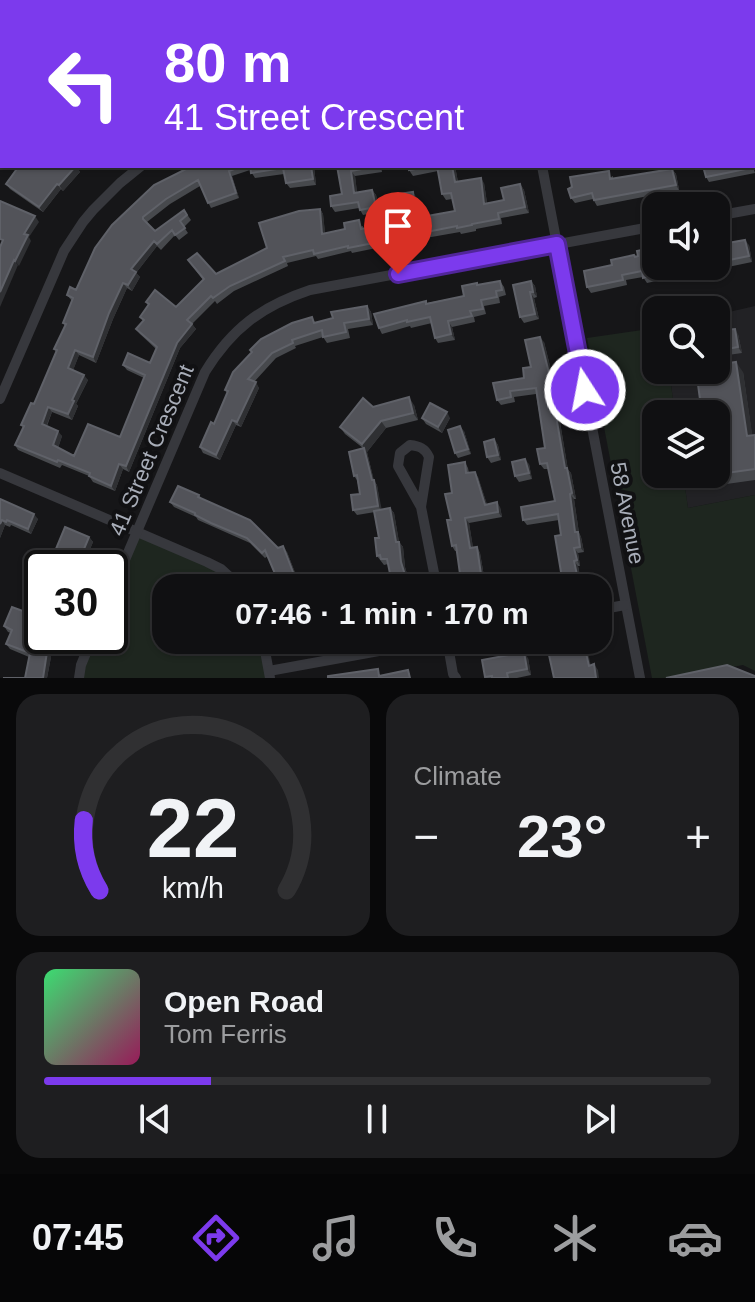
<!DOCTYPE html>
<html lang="en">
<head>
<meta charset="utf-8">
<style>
	:root { --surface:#101012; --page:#1e1e20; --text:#f1f3f6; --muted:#9c9d9f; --line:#303032; --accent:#7c3aed }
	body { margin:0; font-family:Helvetica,sans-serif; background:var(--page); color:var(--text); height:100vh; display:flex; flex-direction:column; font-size:30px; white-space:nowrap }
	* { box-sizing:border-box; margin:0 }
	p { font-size:26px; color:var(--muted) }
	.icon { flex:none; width:44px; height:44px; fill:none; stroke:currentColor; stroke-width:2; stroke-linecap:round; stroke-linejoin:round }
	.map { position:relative; height:678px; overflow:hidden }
	.drawer { display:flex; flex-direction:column; gap:16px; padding:16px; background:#09090a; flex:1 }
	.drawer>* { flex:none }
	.top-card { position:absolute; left:0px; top:0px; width:756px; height:168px; box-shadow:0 2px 6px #0004,0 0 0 2px var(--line); background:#7c3aed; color:#fff; overflow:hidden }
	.fabs { position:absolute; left:642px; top:192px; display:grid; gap:16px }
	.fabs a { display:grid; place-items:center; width:88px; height:88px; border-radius:16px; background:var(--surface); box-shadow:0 2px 6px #0004,0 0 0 2px var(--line); font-size:40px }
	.speed { position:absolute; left:24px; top:550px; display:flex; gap:16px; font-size:40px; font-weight:700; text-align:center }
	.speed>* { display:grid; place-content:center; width:104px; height:104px; border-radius:50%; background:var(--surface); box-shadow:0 2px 6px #0004,0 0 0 2px var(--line); line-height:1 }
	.speed .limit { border:4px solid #111; border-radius:12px; background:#fff; color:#111 }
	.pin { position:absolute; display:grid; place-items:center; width:68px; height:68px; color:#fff; margin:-82px -34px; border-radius:50% 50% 50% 0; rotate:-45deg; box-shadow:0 0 8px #0007 }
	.pin .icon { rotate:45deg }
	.me { position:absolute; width:88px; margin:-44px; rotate:349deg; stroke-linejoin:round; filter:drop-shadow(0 0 6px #0008) }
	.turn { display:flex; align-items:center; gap:28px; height:168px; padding:0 32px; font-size:36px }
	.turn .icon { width:104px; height:104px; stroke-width:2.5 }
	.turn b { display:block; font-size:56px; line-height:68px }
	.big { font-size:60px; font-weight:700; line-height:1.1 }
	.drawer .widget { flex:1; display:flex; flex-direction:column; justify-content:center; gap:12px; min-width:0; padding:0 28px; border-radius:24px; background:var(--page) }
	.drawer .dial { align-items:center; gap:0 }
	.dial svg { height:208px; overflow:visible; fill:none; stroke:var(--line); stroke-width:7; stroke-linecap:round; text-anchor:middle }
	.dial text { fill:var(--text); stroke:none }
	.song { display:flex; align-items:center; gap:24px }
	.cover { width:96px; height:96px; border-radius:12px; background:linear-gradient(135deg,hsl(140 70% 55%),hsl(330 70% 35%)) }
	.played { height:8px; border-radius:4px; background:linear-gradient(90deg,var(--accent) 25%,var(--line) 25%) }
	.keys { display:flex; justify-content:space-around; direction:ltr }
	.heat { display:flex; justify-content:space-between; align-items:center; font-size:44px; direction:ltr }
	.drawer .tiles { flex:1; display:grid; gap:16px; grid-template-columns:1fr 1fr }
	.widget:last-child { grid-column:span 2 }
	.trip { position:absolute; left:152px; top:574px; width:460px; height:80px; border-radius:24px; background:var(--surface); box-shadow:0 2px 6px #0004,0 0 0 2px var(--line); font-weight:700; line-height:80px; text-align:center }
	.tabs { display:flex; height:128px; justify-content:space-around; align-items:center; background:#060607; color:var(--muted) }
	.tabs .icon { width:56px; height:56px }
	.tabs .selected { color:var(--accent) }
	.tabs b { font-size:36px; color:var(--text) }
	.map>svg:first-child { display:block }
	.built { fill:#222225 }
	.green { fill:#1e261f }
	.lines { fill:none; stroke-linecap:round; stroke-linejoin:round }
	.minor { stroke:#37383d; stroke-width:10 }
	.tertiary { stroke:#37383d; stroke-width:12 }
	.wall { fill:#47494d }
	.shaded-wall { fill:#2f3033 }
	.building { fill:#525359; stroke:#5f6168; stroke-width:2 }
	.route-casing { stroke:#51269a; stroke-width:20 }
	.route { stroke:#7c3aed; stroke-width:14 }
	.labels { text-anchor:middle; stroke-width:8; stroke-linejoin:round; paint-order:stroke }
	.street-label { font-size:22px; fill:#a8adb8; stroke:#111113 }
</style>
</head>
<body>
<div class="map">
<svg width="755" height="678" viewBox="0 0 755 678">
	<rect width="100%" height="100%" fill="#161618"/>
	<path class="built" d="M755,306V495L688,508L683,474H716V414H675L669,370H716V315Z"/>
	<g class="green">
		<path d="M656,328V370H669L675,414H656V474H683L688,508L755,495V671L743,665L674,678H652L587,338Z"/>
		<path d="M137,531L207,562L242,588H166V640H263L270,678H79L93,636H110V595Z"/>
	</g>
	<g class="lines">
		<g class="minor">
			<path d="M329,0V2"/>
			<path d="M733,0V2"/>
			<path d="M754,27H755"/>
			<path d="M542,166L640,678"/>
			<path d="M716,216L755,209"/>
			<path d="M0,399L64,251L83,222L93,210L120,183L141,166"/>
			<path d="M0,473L207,562L221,569L242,588"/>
			<path d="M421,507L429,457C425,448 419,446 410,445L400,453L398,466L421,507L437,588"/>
			<path d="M110,595L205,372C232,328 262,306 310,290L656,226"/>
			<path d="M598,610L625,605"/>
			<path d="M263,640L270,678"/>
			<path d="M447,640L453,674L456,678"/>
			<path d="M269,671L439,640"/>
			<path d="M79,678L81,665L93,636"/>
		</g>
		<g class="tertiary">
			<path d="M242,2L252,0"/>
			<path d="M0,47H2"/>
		</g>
	</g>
	<g class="wall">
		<path d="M754,146H755V167H753L755,173L709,182L706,177L703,166H754Z"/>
		<path d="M19,166H81L78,169L80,172L63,191L61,189L43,212L10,189L6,184Z"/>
		<path d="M192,166H314L316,185L290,188L286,183L284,174L255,178L250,170L232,176L239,198L211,208L200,186L170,204L147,222L155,231L184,210L191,220L184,227L188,233L179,240L175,235L161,250L157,246L136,273L140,277L132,291L127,288L113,319L96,363L79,355L73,370L88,380L76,404L78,406L72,420L52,412L47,426L62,436L58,448L74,456L120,437L144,378L127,370L123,365L150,363L156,349L140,334L136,329L143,321L140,317L148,305L146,302L176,307L203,280L188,260L216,274L267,248L320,209L323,214L325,234L363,226V229L391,223L400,217L417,198L419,217L455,211L452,199L446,200L442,194L438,171L413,176L409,170L408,166H455L458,182L484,183L487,203L504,200L520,184L524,190L529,213L501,218L502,224L476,229V231L461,234L460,232L420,239L421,243L398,247L396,244L352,253L351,251L318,259L316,256L287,263L288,266L234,291L217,304L215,301L192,324L196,329L180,348L129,472L123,469L115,491L93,482L89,476L62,465L60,468L18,450L15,445L23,428L21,425L34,404L56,352L54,349L65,326L63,323L72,301L67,295L76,290L95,248Z"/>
		<path d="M337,166H381L382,172L355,176L357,193L372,190L376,195L380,212L363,215L359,208L335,212L331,206L342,194Z"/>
		<path d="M672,169L676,174L679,190L597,206L593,199L575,203L571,198L613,176V179Z"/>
		<path d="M716,242L718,245H749L752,262L728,267L724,261L716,263Z"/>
		<path d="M646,249L656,266H697L668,271L654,275L656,281L647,283L643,277L626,280L627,285L591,293L587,287L612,265L638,256Z"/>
		<path d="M500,281L504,287L506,295L499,297L500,303L484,306L486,314L474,317L475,322L452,327L455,340L438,343L435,338L432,323L411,328L410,326L382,334L379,328L426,301L427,303L464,296L479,285Z"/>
		<path d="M531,281L535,286L537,297L534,298L539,319L524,323L520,317Z"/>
		<path d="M367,306L371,312L373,325L348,329L350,338L327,343L323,337L295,346L296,348L276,358L254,382L259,388L241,427L236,425L220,460L203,453L200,447L214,424L227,393L225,390L233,372L316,322L333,318Z"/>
		<path d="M738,334L742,353L721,356L717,351Z"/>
		<path d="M544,342L552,374L568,470L571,473L576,499H574L579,533L581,537L584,552L578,553L580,566H578L581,581L566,583L562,578L561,535L559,520L527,525L523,520L555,501L548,469H544L540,464L545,448L536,394L514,397L515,402L501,405L497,400L524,378Z"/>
		<path d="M743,372L752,435H755V480L698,488L691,478Z"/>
		<path d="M414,405L418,420L386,428L367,452L374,481L377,485L381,510L390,508L394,513L399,542L403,547L405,567L411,588H393L388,564L384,565L377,556L379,538L375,512L357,515L353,510L360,494L357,480L354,476L363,448L345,434L340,427L373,407Z"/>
		<path d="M422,418H450L442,433L426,424Z"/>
		<path d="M464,431L471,454L458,458L455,453Z"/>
		<path d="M494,439L498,445L501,460L491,463L487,457Z"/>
		<path d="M465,462L468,468L469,473L478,477L487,505L500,507L502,517L469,523L473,548L477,547L480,553L486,588H466L463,579L460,574L457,551H455L452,546V493Z"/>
		<path d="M529,464L532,479L519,482L515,476Z"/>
		<path d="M199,495L202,499L278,548L287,552L301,588H281L268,556L265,558L250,543L198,520L196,517L174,507L170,502Z"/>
		<path d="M0,499L38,519L31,534L11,525L10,527L5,525L0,538Z"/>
		<path d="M89,537L93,542L84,563L87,568H42V575L31,570L27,565L51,561Z"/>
		<path d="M4,626L53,636L47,652L51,657L47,678H3H25L29,657L10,649L6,644L11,633L8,632Z"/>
		<path d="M528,658L531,675L517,678H486L485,677Z"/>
	</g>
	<g class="shaded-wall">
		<path d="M76,166L80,172L63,191L59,185Z"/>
		<path d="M311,166H314L316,185L313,179Z"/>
		<path d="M452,166H455L459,188L455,182Z"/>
		<path d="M672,169L676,174L679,190L676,185Z"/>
		<path d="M229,171L232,176L239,198L236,193Z"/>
		<path d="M351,171L355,176L358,199L354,193Z"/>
		<path d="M481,178L484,183L488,209L484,204Z"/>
		<path d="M57,184L61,189L43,212L39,207Z"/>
		<path d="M520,184L524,190L529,213L525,207Z"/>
		<path d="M372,190L376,195L380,212L376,207Z"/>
		<path d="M413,192L417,198L419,223L416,218Z"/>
		<path d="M320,209L323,214L326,240L322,234Z"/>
		<path d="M35,216L39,222L29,237L31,241L19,266L15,261L24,234Z"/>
		<path d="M745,240L749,245L752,262L749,256Z"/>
		<path d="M154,241L157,246L136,273L140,277L132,291L128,285L131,269Z"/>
		<path d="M14,260L18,265L0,307V292Z"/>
		<path d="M531,281L535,286L537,297L533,292Z"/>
		<path d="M123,283L127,288L113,319L96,363L93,357L109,313Z"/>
		<path d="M530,292L534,298L539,319L535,314Z"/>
		<path d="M367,306L371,312L373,325L369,319Z"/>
		<path d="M448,321L452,327L455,340L451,334Z"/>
		<path d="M192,324L196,329L180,348L129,472L126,466L177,343Z"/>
		<path d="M735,329L738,334L742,353L738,347Z"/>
		<path d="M540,337L544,342L552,374L568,470L571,473L576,499L572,493L565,468Z"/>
		<path d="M75,350L79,355L72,373L68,368Z"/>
		<path d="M736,362L743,372L754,446L747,436Z"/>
		<path d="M84,375L88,380L76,404L78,406L72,420L68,414L72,400Z"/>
		<path d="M256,382L259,388L241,427L237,422Z"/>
		<path d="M409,397L414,405L418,420L413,413Z"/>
		<path d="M48,407L52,412L45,429L42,424Z"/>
		<path d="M447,412L450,418L442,433L438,427Z"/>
		<path d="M232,420L236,425L220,460L216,455Z"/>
		<path d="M381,421L386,428L367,452L374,481L377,485L382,511L378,506L364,448L362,444Z"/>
		<path d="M460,426L464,431L471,454L468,449Z"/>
		<path d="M58,431L62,436L57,451L53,445Z"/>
		<path d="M494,439L498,445L501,460L498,455Z"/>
		<path d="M525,459L529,464L532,479L529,473Z"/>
		<path d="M119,464L123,469L115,491L111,486Z"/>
		<path d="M475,472L478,477L489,510L485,505Z"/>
		<path d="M570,494L574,499L579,533L581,537L584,552L580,547L575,532Z"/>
		<path d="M497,502L500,507L502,517L498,512Z"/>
		<path d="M390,508L394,513L399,542L403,547L405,567L411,588L408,585L396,542Z"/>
		<path d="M34,514L38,519L31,534L28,529Z"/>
		<path d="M465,518L469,523L474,553L470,548Z"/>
		<path d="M2,520L5,525L0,538V524Z"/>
		<path d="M89,537L93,542L83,567L79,561Z"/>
		<path d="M283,546L287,552L301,588H299Z"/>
		<path d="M477,547L480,553L486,588H483Z"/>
		<path d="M574,548L578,553L580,566L577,560Z"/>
		<path d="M574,561L578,566L581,581L577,575Z"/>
		<path d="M47,636H53L45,656L41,651Z"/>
		<path d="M583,640L586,643L592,671L589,666Z"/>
		<path d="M47,652L51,657L47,678H43Z"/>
		<path d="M524,652L528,658L531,675L527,669Z"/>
		<path d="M594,664L598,670L599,678H596Z"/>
	</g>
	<g class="building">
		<path d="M603,0H683L674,2H593Z"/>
		<path d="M19,166H76L59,185L57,184L39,207L6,184Z"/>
		<path d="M192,166H242L229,171L236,193L208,203L198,180L166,199L143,217V219L155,231L184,210L187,215L180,221L185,228L175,235L172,230L157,244L154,241L131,269L136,272L128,285L123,283L109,313L93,357L75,350L68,368L84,375L72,400L74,401L68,414L48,407L42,424L58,431L53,445L74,456L88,424L120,437L145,375L123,365L128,353L150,363L157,347L136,329L144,320L140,317L149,304L146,302L155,290L176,307L204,279L188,260L197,253L216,274L267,248L259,223L299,211L320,209L322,234L345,229L344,223L359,220L361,229L391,223L390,219L400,217L398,194L413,192L416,218L455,211L451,193L442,194L437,166H452L455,182L481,178L484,204L504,200L501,188L520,184L525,207L498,213L499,219L472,224V225L457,228V226L416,234L417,238L394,241V239L348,248V246L314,254L313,250L283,257L285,261L230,286L213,298L211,296L187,320L192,324L177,343L126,466L119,464L111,486L89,476L90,473L58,460L57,462L15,445L24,426L21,425L31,403L34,404L57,350L54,349L66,324L63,323L73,298L67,295L70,287L76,290L95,248L112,225L154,185Z"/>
		<path d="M250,166H311L313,179L286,183L283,168L251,173Z"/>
		<path d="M337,166H378L351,171L354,193L372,190L376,207L360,210L358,202L331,206L330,196L342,194Z"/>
		<path d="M408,166H432L409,170Z"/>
		<path d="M703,166H751V168L706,177Z"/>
		<path d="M672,169L676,185L594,200L592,193L571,198L568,189L572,187L570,177L609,171L610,179Z"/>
		<path d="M0,201L35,216L24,234L28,235L15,261L14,260L0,292V247L3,240L0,239Z"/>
		<path d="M745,240L749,256L724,261L723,255L716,257V245Z"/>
		<path d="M646,249L647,254L656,252V266H664L651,270L652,275L643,278L642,271L622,275L623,280L587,287L584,271L612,265L611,260L634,255L635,257L638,256L637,251Z"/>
		<path d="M500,281L502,290L496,291L497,297L481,300L483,309L470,311L472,316L448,321L451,334L435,338L430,317L407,322V320L379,328L374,314L426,301V304L464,296L462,286L477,283V285Z"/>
		<path d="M531,281L533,292H530L535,314L520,317L513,285Z"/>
		<path d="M367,306L369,319L344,323L346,332L323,337L322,330L292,340L293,343L272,353L248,379L256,382L237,422L232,420L216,455L200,447L211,422L214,424L228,391L225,390L233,372L252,352L250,350L261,339L292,323L312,317L314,323L333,318L331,312Z"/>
		<path d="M735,329L738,347L717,351L716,331Z"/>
		<path d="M540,337L548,369L565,468H567L572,493L570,494L575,532H578L580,547L574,548L577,560L574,561L577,575L562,578L555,536L561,535L558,514L523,520L521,507L555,501L547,463L540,464L537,449L545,448L536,388L510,391L511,397L497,400L493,383L524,378L523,368L531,367L525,340Z"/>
		<path d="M736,362L747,436L755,435V469L691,478L690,474H716V414H702L696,370H716V365Z"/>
		<path d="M409,397L413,413L381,421L362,444L340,427L363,398L373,407Z"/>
		<path d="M430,403L447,412L438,427L422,418Z"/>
		<path d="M460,426L468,449L455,453L448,430Z"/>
		<path d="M494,439L498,455L487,457L484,442Z"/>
		<path d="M364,448L372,480H374L378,506L353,510L351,495L360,494L357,475L354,476L349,452Z"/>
		<path d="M525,459L529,473L515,476L512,462Z"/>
		<path d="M465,462L466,473L475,472L485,505L497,502L498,512L465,518L470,548L477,547L483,588H466L463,573L460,574L456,545L452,546L447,520H451L445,494L452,493L448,465Z"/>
		<path d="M178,486L199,495L198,497L250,520L278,548L283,546L299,588H281L265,550L262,553L247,538L211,523L195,515V513L170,502Z"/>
		<path d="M0,499L34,514L28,529L7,520L6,522L2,520L0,524Z"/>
		<path d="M390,508L396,542H399L401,562L408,585L393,588L387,559H381L380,555L377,556L375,538H379L374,511Z"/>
		<path d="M65,527L89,537L79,561L84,564L82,568H42V572L27,565L32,553L51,561Z"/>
		<path d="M38,596L42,598V636H47L41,651L47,652L43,678H3H25L30,653L6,644L12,630L4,626L12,607L31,614Z"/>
		<path d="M568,640H583L589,666L594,664L596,678H554L549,655L569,651Z"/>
		<path d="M524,652L527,669L507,673L508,678H492V676L485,677L482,660Z"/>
		<path d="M727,665L755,676V678H666Z"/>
		<path d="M378,669L379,676L408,670L410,678H328V676Z"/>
	</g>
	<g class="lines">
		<g class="route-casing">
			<path id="route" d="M398,274L557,244L585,390"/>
		</g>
		<use href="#route" class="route"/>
	</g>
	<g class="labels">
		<g class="street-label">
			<text transform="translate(151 450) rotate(-67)" y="8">41 Street Crescent</text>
			<text transform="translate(628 513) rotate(79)" y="8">58 Avenue</text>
		</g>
	</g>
</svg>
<div class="fabs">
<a><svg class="icon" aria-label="sound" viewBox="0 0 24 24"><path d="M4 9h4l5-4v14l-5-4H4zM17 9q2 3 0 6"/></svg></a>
<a><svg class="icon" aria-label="search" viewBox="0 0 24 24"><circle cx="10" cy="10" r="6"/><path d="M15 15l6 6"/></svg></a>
<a><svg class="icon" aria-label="layers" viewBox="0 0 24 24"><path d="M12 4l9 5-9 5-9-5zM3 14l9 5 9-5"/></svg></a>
</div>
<div class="speed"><div class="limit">30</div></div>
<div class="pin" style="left:398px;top:274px;background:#d93025"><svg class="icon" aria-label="arrive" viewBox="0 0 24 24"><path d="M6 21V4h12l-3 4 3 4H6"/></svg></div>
<svg class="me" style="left:585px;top:390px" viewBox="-20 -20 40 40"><circle r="17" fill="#7c3aed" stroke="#fff" stroke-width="3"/><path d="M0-11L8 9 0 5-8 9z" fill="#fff"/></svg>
<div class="trip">07:46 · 1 min · 170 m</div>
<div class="top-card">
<div class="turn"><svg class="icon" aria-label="left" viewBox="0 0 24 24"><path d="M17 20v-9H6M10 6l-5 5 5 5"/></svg><div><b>80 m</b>41 Street Crescent</div></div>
</div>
</div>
<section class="drawer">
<div class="tiles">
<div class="widget dial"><svg viewBox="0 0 100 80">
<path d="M14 69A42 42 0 1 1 86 69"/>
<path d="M14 69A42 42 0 0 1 8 42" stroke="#7c3aed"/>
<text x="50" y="56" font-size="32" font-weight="700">22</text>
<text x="50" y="72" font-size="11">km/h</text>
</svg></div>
<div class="widget"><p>Climate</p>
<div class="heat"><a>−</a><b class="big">23°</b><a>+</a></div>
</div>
<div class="widget">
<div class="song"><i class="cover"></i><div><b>Open Road</b><p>Tom Ferris</p></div></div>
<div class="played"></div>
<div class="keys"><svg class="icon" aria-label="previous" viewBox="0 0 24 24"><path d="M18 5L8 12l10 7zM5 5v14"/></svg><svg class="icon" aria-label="pause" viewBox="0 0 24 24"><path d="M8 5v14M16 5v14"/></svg><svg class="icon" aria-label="next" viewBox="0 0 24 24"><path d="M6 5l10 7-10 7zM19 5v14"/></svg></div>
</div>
</div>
</section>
<nav class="tabs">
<b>07:45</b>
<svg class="icon selected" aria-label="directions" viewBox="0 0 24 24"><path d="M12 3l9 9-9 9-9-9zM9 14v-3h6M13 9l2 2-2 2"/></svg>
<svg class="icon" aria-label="music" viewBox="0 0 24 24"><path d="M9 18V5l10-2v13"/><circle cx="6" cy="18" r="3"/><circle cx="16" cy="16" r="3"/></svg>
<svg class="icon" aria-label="phone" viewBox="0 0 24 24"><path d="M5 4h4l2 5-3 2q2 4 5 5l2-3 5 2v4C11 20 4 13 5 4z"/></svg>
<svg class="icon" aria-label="climate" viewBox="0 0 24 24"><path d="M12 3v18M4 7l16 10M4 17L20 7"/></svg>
<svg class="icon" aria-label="car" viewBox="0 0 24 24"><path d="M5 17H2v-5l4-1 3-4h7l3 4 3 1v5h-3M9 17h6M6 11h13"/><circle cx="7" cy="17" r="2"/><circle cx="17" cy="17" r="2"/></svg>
</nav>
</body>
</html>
